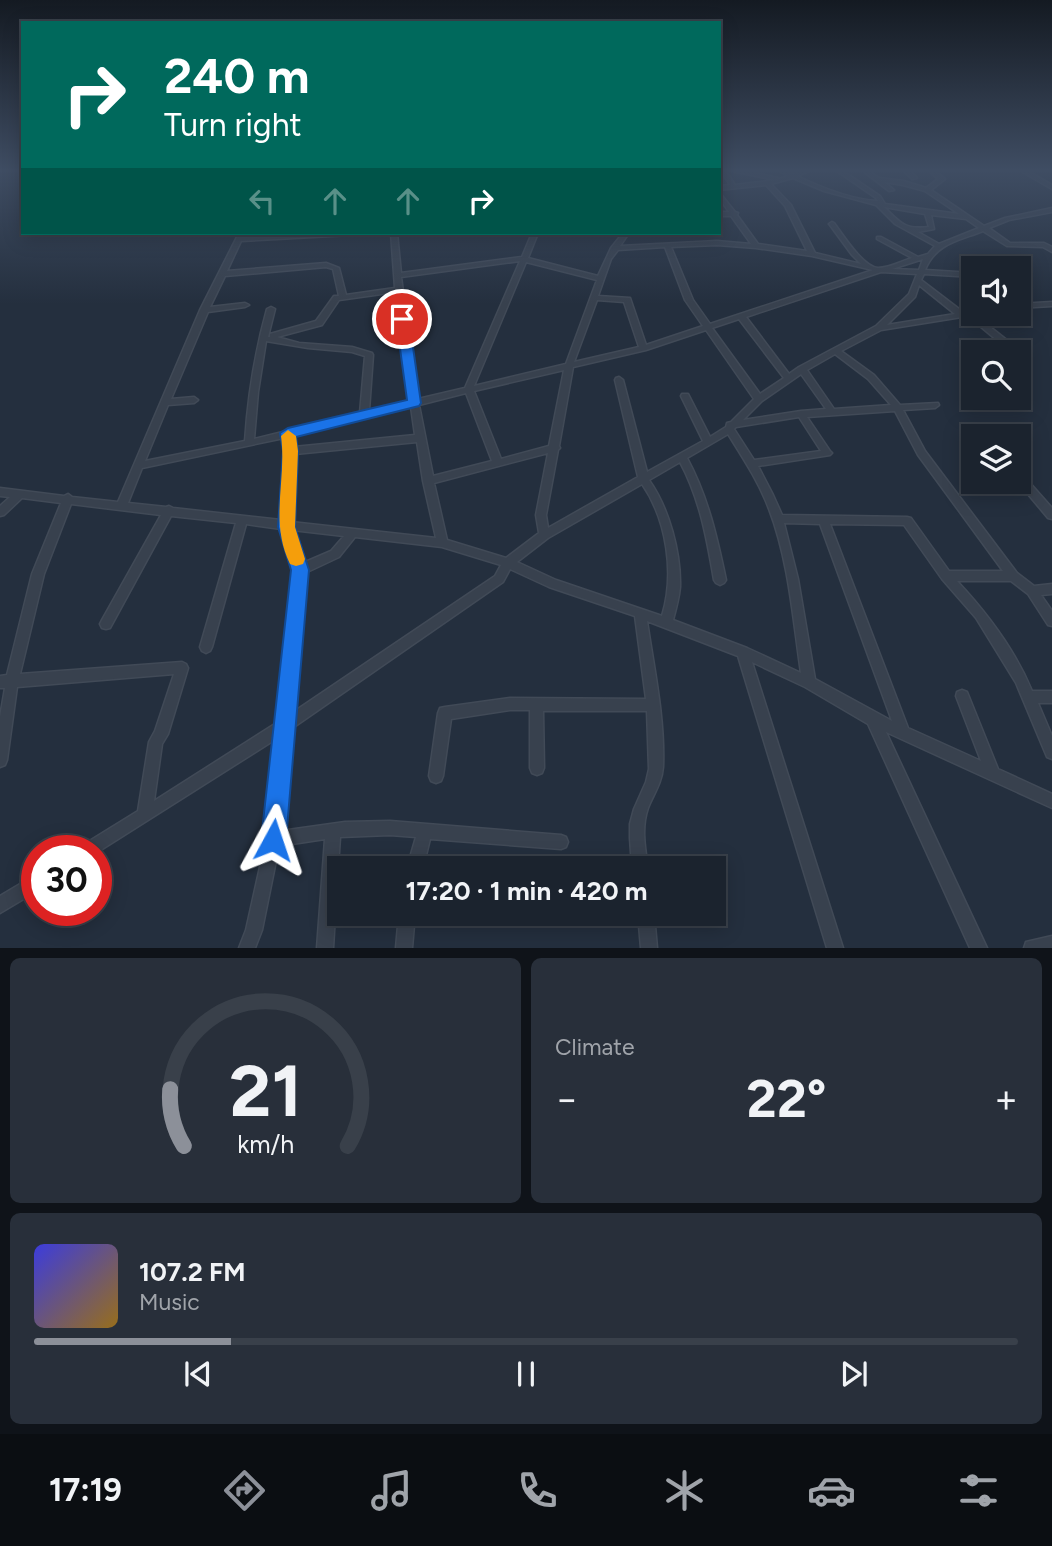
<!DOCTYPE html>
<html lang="en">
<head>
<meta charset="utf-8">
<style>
	:root { --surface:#1b232e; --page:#282f3a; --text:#f1f3f6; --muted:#a0a4aa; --line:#39404a; --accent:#8c9099 }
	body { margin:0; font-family:Figtree,sans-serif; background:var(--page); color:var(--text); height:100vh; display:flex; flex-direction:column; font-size:26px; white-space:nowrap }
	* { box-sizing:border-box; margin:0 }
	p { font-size:23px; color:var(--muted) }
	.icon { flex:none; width:38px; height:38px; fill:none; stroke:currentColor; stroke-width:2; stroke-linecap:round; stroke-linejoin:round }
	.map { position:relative; height:948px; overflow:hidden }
	.details { display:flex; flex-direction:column; gap:10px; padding:10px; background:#0f1319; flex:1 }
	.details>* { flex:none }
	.top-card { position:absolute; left:21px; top:21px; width:700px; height:214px; border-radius:0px; box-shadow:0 4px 18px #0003,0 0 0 2px var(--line); background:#00695c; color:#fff; overflow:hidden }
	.tools { position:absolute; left:961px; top:256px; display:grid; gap:14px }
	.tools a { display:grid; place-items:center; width:70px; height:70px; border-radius:0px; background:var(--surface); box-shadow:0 4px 18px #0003,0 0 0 2px var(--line); font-size:35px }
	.speed { position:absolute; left:21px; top:835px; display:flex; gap:14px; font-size:35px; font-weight:700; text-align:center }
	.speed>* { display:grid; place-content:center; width:91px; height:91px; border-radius:50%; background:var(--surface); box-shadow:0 4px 18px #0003,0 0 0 2px var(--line); line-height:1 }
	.speed .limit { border:10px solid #d22; background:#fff; color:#111 }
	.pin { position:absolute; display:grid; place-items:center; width:60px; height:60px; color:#fff; margin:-30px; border:4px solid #fff; border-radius:50%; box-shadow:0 2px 7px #0007 }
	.me { position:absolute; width:77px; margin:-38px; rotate:5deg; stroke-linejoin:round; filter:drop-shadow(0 0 5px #0008) }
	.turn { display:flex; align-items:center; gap:24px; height:147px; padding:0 28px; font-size:32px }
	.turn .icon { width:91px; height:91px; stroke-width:2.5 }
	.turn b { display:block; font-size:49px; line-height:60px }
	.lanes { display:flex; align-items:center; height:66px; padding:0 28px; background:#0003; justify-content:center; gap:35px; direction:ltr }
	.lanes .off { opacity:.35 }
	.big { font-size:52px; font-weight:700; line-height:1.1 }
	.details .widget { flex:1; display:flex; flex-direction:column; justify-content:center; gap:10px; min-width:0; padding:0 24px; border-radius:10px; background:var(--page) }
	.details .dial { align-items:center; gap:0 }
	.dial svg { height:182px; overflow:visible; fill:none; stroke:var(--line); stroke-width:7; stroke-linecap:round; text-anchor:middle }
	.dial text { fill:var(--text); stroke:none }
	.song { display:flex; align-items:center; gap:21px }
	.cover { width:84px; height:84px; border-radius:10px; background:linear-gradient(135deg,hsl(240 70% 55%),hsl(40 70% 35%)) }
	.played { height:7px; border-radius:4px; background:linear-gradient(90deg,var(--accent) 20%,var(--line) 20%) }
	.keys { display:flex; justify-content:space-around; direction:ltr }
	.heat { display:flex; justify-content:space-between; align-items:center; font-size:38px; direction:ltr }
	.details .tiles { flex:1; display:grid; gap:10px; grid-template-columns:1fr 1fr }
	.widget:last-child { grid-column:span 2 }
	.trip { position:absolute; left:327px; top:856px; width:399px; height:70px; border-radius:0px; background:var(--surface); box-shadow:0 4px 18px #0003,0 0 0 2px var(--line); font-weight:700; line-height:70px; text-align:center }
	.tab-bar { display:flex; height:112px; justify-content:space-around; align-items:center; background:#0b0e12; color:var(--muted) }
	.tab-bar .icon { width:49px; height:49px }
	.tab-bar .on { color:var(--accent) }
	.tab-bar b { font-size:32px; color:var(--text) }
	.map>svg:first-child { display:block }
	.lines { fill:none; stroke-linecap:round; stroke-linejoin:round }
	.minor-casing { stroke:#414a57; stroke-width:3 }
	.minor { fill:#38414e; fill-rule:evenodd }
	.route { fill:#1a73e8; stroke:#114b97; stroke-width:2 }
	.slow { fill:#f59e0b }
</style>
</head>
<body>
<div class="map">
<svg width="1052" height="948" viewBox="0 0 1052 948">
	<rect width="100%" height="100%" fill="#242f3e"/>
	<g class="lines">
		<g class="minor-casing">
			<g id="minor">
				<path d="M721,171H726L735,185L776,180L788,176L780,171H787L793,174L801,171H809L797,176C820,187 853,200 878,201L876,198L837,171H843L880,196L885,204L959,214L925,191L903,185L884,182L894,190L889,191L863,171H869L879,178L904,181L926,188L938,179L929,171H935L945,179L931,190L984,226L1005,218L1052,208V212L1009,220L989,228L1010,243H1044L1052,247V252L1043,247L1007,246L983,231C958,241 936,243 925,270L973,273V277L924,274L921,280L963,312L973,311V313H976L975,315L1018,349V352H1011L968,316L881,330L841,351L874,375L900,405L938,403L939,405L935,408L903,410L925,451L1017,573L1034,586L1052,584V594L1041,595L1052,611V626L1048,625L1028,594L1011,581H957C987,613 1015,650 1032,691H1052V703H1038L1052,736V759L1047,757L1016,683L976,618L942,579L904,525L830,524L908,728L981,761L956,696L957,692L962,690L967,692L998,769L1052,794V808L886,732L987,948H970L868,724L805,687L752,662L843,948H827L738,656L647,621C654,669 665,718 663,767C662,783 653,795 648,808C641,828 645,848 648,868H632L630,838V824L634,809L646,782L649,769L647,711H543L544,768L542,773L537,775L532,773L530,768V710H510L451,719L443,776L441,781L436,783L431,781L429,776L438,713L440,708L445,707L510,698L646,699L635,616L549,587L510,569L503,582L291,729L281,831L345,822L390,821L561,835L566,837L568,842L566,847L561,849L430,839L423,868H407L416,837L390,835L340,837L333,948H317L325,839L279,846L262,930L255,948H239L246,930L266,840L276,739L96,853V850H81L83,845L138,811L149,742L155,731L174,674L17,687L7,760L5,765L0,767V717L5,688H0V676L7,675L32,574L61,503L22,498L4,515L0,516V506L10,497L0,496V488L64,496L68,494L72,497L118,502L200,310L239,233H245L243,237L320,233H353L350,235L241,241L227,271L326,263L339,268L346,295L395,288L391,233H397L401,273L522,257L532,233H538L528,258L598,276L611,248L623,233H629L620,246L717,241L751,244L731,216H719V212H729L719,198V192L735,212L738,213L737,215L758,244L807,251L785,206L766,185L719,190V186L730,185ZM793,178L824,191L876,205L895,224L935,246L928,254L918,257L881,237H877V239L912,258C902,261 889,268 878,268C863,267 843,235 834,223L832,222L829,224L830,225L852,255L861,264L815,253L791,205L771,184ZM884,207L925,214L929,227C904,230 901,223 884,207ZM931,215L966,219L979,228L939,244L918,232L934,229ZM717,245L756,248L812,256L873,270L710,324L693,300L671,247ZM665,247L685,300L703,326L646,345L630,298L598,296L611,259L618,250ZM923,259L919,270L892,269ZM520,261L465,388L418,399L401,277ZM526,262L597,280L566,364L474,386ZM326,267L333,269L339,296H334L316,321L270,334V337H268L275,309L271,307L267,309C255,352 248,395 245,441L145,461L168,405L194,403L198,400L194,397L171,399L208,312L245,307L249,305L245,303L210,307L225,276ZM881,272L917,274L909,294L876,326L799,367L789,374L746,317ZM919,285L955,314L887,325L915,297ZM396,292L410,401L369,411L373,355L372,353L352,347L299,343L277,337L322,325L339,300ZM597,300L624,302L639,347L574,362ZM739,319L784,378L760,394L712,328ZM706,330L754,399L731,422L727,423L726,427L710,437L688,394H682L681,396L703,441L647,472L623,380L619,377L616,378L615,380L638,477L548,528L546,515L558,450L560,448L559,446L573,367L646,350ZM266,341L308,348L352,352L365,356L360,413L254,439L258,392ZM835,354L868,379L891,405L834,409L807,370ZM564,370L549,446L501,459L474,391ZM801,374L826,409L801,411L743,420L762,401ZM466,393L492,461L433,476L419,405ZM411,407L415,435L294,447L293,436ZM895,411L918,455L1003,571H949L911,518L907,517L782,515L773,495L758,466L830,455L832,453L830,451L807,417ZM799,417L821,451L754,460L734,429L736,427ZM728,434C743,458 759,482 769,509C789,561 793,619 801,673L747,648L673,620C676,609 679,598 680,587C681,553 669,508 649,480L680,462C700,499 707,539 714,580L716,583L720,585L724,583L726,580C717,537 708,497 687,458ZM284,438L285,451L281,520L173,508L169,506L166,507L128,503L142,468ZM417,442L423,481L436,538L291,522L295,454ZM548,453L536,515L539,533L506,558L447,540L434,483ZM642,484C667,520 675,574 662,616L556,580L517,562L548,538ZM71,504L161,515L102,620L100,624L102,628L106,629L110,628L171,516L236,523L200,647L202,651L206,653L210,651L212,647L246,524L281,529L295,570L278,722L154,801L162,744L168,734L188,668L186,664L182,662L20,674L44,574ZM784,523L820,524L892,721L815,679L798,579ZM292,530L344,536L331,551L303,563ZM355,537L442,547L501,565L495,576L292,713L305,573L339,557Z"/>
				<path d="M732,171H746L778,178L775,180Z"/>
				<path d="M904,171H910L917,178L912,179Z"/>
				<path d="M1021,171H1028L1052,185V189Z"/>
				<path d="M1018,276L1024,277L1025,278L1018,280Z"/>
				<path d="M1052,302V306L1018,308V304Z"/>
				<path d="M1018,473H1021L1052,508V519L1048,518L1017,481H1018Z"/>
				<path d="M37,874V891L0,913V896Z"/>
				<path d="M399,914H415L412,948H396Z"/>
				<path d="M638,914H654L657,948H641Z"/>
				<path d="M1052,936V948H1024L1026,942Z"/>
			</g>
		</g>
		<use href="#minor" class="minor"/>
	</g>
	<linearGradient id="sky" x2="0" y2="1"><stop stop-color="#141a22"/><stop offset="0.56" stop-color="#3f4d63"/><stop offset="1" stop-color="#3f4d63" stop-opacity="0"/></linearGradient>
	<rect width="1052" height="304" fill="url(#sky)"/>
	<path class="route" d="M402,316L409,319L421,403L419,406L296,437L298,451L295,527L309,570L286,840L282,849L273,852L265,849L261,840L291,570L278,527L283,451L280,433L288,428L407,400L396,319Z"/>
	<path class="slow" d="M288,430L296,436L298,451L295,527L305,559L303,564L296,566L290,564C269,521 287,480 281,436Z"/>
</svg>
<div class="tools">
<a><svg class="icon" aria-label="sound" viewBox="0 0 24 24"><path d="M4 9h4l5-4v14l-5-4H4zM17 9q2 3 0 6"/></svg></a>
<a><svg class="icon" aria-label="search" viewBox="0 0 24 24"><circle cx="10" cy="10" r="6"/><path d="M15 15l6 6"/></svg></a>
<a><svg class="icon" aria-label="layers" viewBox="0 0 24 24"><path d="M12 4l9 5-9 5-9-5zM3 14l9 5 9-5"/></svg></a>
</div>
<div class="speed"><div class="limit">30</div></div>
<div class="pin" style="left:402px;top:319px;background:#d93025"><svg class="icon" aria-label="arrive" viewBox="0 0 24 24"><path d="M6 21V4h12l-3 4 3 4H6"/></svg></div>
<svg class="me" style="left:273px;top:840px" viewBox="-20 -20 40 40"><path d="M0-17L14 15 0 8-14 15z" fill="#1a73e8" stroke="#fff" stroke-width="4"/></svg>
<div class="trip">17:20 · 1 min · 420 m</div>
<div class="top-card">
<div class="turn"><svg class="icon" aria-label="right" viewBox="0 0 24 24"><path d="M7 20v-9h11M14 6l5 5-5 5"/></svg><div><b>240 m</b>Turn right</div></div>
<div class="lanes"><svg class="icon off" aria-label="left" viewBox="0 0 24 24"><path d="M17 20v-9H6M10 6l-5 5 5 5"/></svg><svg class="icon off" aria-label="ahead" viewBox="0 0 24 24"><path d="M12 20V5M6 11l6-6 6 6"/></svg><svg class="icon off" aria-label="ahead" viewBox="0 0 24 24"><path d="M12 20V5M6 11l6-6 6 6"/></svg><svg class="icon" aria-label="right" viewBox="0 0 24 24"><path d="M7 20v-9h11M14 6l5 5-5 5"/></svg></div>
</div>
</div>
<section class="details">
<div class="tiles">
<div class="widget dial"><svg viewBox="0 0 100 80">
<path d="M14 69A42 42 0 1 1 86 69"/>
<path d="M14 69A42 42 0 0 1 8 44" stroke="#8c9099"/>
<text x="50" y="56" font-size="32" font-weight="700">21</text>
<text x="50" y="72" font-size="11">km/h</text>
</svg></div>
<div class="widget"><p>Climate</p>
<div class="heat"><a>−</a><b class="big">22°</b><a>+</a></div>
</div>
<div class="widget">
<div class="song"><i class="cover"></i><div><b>107.2 FM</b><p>Music</p></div></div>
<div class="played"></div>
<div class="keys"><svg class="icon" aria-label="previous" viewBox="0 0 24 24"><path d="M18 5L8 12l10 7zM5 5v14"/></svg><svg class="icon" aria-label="pause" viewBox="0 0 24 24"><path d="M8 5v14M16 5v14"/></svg><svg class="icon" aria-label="next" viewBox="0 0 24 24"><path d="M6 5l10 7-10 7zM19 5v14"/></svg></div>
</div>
</div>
</section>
<nav class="tab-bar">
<b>17:19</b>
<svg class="icon on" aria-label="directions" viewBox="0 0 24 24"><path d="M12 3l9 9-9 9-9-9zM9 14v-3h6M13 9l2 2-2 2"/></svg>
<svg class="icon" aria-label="music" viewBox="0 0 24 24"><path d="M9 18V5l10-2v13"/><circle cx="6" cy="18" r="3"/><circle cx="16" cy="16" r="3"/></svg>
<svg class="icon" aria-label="phone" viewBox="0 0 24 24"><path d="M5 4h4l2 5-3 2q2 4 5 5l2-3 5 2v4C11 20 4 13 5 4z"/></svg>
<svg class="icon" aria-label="climate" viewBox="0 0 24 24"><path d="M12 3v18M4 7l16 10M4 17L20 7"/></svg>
<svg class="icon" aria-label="car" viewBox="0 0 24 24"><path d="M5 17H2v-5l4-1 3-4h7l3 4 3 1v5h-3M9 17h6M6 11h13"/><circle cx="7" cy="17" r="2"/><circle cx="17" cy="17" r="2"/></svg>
<svg class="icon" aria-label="filters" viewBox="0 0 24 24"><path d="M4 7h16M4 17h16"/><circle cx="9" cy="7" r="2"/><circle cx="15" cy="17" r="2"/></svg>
</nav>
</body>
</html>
